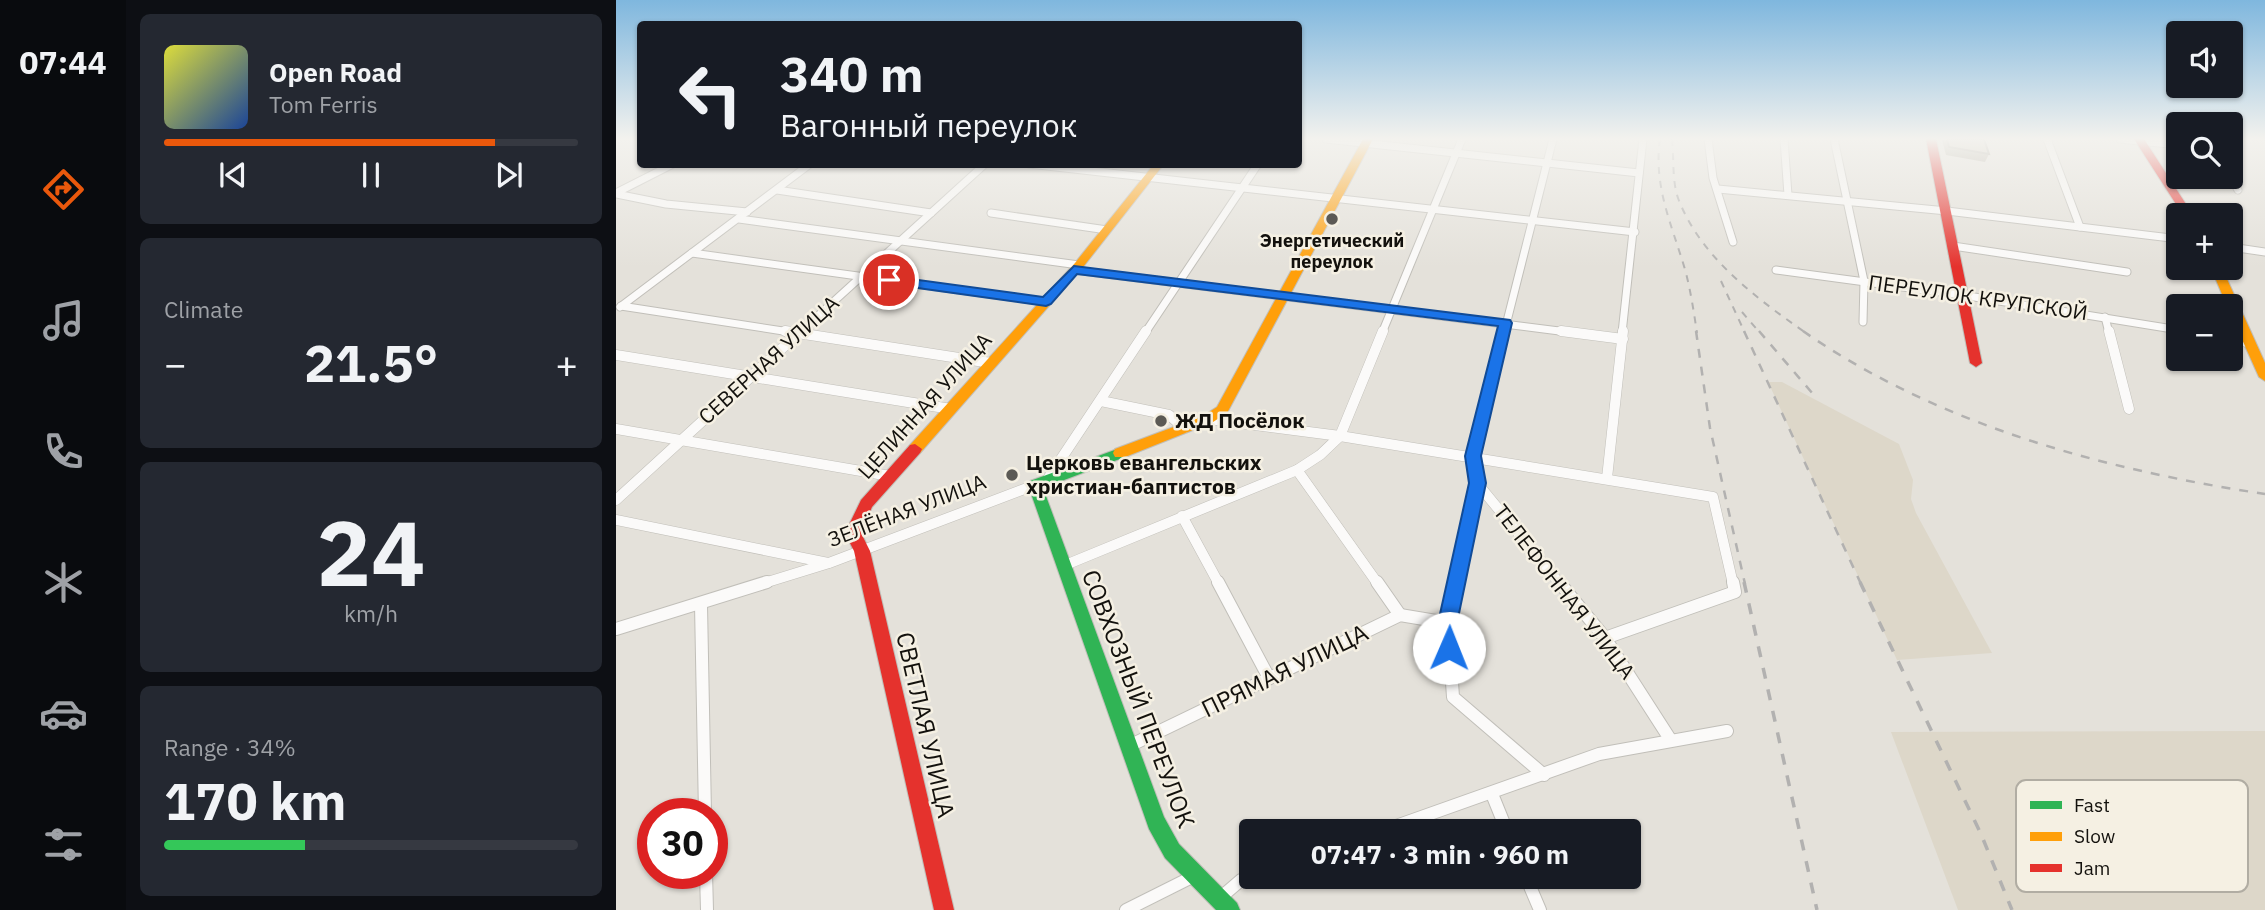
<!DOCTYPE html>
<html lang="en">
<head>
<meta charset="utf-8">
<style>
	:root { --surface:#171b24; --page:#242831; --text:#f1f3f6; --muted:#9ea1a6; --line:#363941; --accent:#ea580c }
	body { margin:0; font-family:"IBM Plex Sans",sans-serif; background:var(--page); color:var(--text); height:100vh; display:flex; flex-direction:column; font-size:26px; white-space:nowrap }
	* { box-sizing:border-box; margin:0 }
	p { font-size:23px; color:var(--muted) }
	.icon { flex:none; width:38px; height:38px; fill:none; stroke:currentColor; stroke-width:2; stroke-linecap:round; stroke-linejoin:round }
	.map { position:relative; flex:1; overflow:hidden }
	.side { display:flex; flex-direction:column; gap:14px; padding:14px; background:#0d0f14; width:490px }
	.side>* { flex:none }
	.guide { position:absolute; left:21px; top:21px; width:665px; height:147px; border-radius:7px; box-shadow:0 2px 5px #0004; background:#171b24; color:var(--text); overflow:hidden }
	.tools { position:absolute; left:1550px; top:21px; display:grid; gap:14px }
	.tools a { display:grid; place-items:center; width:77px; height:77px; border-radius:7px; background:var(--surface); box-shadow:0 2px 5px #0004; font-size:35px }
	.speed { position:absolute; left:21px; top:798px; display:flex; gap:14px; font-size:35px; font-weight:700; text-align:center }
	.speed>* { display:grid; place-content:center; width:91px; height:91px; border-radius:50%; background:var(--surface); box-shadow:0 2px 5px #0004; line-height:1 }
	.speed .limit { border:10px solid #d22; background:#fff; color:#111 }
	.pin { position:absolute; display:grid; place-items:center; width:60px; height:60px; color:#fff; margin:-30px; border:4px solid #fff; border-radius:50%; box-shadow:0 2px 7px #0007 }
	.me { position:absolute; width:77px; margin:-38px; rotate:1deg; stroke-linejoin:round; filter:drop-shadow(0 0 5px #0008) }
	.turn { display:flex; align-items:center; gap:24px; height:147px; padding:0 28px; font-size:32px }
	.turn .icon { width:91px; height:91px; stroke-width:2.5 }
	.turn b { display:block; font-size:49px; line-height:60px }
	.big { font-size:52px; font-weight:800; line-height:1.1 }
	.side .card { flex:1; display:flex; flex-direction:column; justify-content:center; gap:10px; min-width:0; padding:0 24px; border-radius:10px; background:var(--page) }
	.side .dial { align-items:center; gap:0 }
	.dial b { font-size:91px; line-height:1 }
	.song { display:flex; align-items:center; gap:21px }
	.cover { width:84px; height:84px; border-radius:10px; background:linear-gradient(135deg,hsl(60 70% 55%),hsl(220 70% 35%)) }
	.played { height:7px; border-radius:4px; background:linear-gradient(90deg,var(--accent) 80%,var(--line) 80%) }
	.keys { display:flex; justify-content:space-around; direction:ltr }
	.heat { display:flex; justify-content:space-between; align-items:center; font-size:38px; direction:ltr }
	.charge { height:10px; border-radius:5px; background:linear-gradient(90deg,#34c759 34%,var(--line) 0) }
	.trip { position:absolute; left:623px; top:819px; width:402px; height:70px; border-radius:7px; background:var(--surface); box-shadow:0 2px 5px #0004; font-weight:800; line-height:70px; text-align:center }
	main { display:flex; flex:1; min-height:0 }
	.tabs { display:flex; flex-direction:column; width:126px; justify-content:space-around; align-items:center; background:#090b0e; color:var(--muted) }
	.tabs .icon { width:49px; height:49px }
	.tabs .on { color:var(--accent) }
	.tabs b { font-size:32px; color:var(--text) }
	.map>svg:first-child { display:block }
	.built { fill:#ddd7c9 }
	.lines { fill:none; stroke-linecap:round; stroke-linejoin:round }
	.street-far2-casing { stroke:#c1bfb9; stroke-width:9 }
	.street-far1-casing { stroke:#c1bfb9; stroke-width:11 }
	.street-casing { stroke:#c1bfb9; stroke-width:14 }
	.fast-casing { stroke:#c1bfb9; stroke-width:2 }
	.slow-casing { stroke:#c1bfb9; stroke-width:2 }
	.jam-casing { stroke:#c1bfb9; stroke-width:2 }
	.street-far2 { stroke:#fbfaf9; stroke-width:7 }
	.street-far1 { stroke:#fbfaf9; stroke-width:10 }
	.street { stroke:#fbfaf9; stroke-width:12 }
	.fast { fill:#30b455; fill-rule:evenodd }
	.slow { fill:#ff9f0a; fill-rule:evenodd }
	.jam { fill:#e5322d; fill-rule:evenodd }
	.rail-far2 { stroke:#b2b1b0; stroke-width:2; stroke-dasharray:7 7; stroke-linecap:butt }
	.rail-far1 { stroke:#b2b1b0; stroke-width:2.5; stroke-dasharray:9 9; stroke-linecap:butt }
	.rail { stroke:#b2b1b0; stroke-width:3.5; stroke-dasharray:11 11; stroke-linecap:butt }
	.wall { fill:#afa99c }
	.building { fill:#cbc4b5; stroke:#8e897f; stroke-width:2 }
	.route { fill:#1a73e8; stroke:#114b97; stroke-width:2 }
	.poi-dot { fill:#5c5a55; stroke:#f5f0e3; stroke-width:2.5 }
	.labels { text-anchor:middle; stroke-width:5; stroke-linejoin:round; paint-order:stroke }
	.far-poi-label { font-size:18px; font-weight:bold; fill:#13110d; stroke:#f5f0e3 }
	.street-label { font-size:21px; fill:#13110d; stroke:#f5f0e3 }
	.poi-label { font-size:21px; font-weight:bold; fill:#13110d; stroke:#f5f0e3; text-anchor:start }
	.near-street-label { font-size:24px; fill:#13110d; stroke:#f5f0e3 }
	.key { fill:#f5f0e3; stroke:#b1ada3; stroke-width:2 }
	.key-label { font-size:19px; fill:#13110d }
</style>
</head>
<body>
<main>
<nav class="tabs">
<b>07:44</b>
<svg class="icon on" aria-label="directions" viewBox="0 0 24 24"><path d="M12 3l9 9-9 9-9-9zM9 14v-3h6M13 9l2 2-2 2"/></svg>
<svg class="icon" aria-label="music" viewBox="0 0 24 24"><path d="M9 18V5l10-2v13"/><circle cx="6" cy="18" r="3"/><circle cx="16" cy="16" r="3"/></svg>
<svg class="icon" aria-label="phone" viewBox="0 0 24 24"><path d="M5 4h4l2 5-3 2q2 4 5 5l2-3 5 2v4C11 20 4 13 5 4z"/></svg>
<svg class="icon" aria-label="climate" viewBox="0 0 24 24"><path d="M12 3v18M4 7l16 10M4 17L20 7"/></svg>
<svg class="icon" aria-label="car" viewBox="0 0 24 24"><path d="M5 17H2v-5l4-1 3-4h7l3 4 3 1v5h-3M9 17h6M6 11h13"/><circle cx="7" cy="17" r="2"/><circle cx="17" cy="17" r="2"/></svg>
<svg class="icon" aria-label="filters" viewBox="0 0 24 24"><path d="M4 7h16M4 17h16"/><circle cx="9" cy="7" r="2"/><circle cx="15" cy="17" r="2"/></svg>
</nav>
<section class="side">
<div class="card">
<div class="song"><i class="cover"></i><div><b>Open Road</b><p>Tom Ferris</p></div></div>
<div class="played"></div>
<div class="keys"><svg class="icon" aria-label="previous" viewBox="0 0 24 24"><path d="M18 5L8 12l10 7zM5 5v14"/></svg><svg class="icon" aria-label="pause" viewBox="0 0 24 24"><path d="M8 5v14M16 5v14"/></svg><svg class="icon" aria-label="next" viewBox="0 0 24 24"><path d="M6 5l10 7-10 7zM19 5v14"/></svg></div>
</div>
<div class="card"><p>Climate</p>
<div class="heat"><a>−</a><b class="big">21.5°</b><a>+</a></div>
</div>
<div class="card dial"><b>24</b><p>km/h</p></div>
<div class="card"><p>Range · 34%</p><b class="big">170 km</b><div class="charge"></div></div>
</section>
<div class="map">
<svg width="1649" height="910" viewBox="0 0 1649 910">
	<rect width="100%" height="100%" fill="#e4e1da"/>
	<g class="built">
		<path d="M1152,382H1166L1283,444L1297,480L1295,499L1300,513L1376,653L1281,660Z"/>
		<path d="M1649,731V910H1342L1275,732Z"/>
	</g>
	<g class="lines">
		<g class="street-far2-casing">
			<g id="street-far2">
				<path d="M710,139L1023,173"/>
				<path d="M1092,139L1097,178L1117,242"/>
				<path d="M1168,139L1172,195"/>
				<path d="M1218,139L1248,281L1247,322"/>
				<path d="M1431,139L1464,227"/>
				<path d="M1504,139L1563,145"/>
				<path d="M413,164L1019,232"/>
				<path d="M1615,177L1622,190"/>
				<path d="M1102,189L1331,211L1563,239"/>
				<path d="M161,190L315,213"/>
				<path d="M0,193L57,164"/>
				<path d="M0,194L50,204L131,212"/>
				<path d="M375,213L491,230"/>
				<path d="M123,219L463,265"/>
				<path d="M1337,246L1511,272"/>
				<path d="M1615,247L1649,252"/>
				<path d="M76,253L430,302"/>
				<path d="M458,270L959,333"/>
				<path d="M1160,270L1346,295L1563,330"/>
				<path d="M5,306L180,333"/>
				<path d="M4,307L194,164"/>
				<path d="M1489,317L1493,333"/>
				<path d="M183,333L369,164"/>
				<path d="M529,333L642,164"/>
				<path d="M766,333L846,139"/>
				<path d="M888,333L937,139"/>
				<path d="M1006,333L1027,139"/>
			</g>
		</g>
		<g class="street-far1-casing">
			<g id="street-far1">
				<path d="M169,331L375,363"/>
				<path d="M945,331L1007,339"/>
				<path d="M1493,331L1513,409"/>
				<path d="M1615,339L1632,342"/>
				<path d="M0,355L335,409"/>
				<path d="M485,401L553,415L568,428"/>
				<path d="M592,419L724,436L1097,497L1117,584"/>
				<path d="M0,429L274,476"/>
				<path d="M681,470L762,584"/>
				<path d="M991,478L1007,331"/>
				<path d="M431,480L530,331"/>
				<path d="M861,483L944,584"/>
				<path d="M0,500L185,331"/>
				<path d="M566,516L603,584"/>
				<path d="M0,520L212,563"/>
				<path d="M447,566L681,470L704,455L724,436L767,331"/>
				<path d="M145,584L213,563L419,485"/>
				<path d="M840,584L861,483L857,456L888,331"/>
			</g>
		</g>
		<g class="street-casing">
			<g id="street">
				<path d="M602,582L653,678"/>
				<path d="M761,582L784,615"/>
				<path d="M840,582L832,623L837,697L928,775"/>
				<path d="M943,582L989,638L1054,739"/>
				<path d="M85,605L89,814"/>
				<path d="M0,629L151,582"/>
				<path d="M989,638L1119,592L1117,582"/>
				<path d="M511,747L784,615L832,623"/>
				<path d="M876,794L891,831"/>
				<path d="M766,831L983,754L1111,731"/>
				<path d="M90,873L91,910"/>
				<path d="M910,877L924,910"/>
				<path d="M604,898L625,880L635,876"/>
				<path d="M510,910L580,875"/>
			</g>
		</g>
		<g class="fast-casing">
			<path id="fast" d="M504,448L509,449L511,453L509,457L427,488L548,817L563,844L621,903L624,910H600L549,858L533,829L412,485L414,481Z"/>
		</g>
		<g class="slow-casing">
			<g id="slow">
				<path d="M747,139H757L611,413L597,422L509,457H499L497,453L499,449L587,416L601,407Z"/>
				<path d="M538,164H548L467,267L304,453H294L292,449L294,445L459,263Z"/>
				<path d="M1595,268H1606L1649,363V381L1643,377L1615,315V306H1611Z"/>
			</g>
		</g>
		<g class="jam-casing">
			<g id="jam">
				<path d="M1310,139H1320L1366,363L1360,367L1354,363Z"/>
				<path d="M1518,139H1528L1577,215H1567Z"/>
				<path d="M299,444L306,449L304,453L256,507L245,533L254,551L338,910H318L238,551L229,533L245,500L294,445Z"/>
			</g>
		</g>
		<use href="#street-far2" class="street-far2"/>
		<use href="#street-far1" class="street-far1"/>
		<use href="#street" class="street"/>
		<use href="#fast" class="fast"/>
		<use href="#slow" class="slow"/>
		<use href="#jam" class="jam"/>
		<g class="rail-far2">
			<path d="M1044,139C1037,188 1057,227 1070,273C1075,293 1078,313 1081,333"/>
			<path d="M1056,139C1058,157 1056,181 1062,198C1084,257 1140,298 1190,333"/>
			<path d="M1105,281L1129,333"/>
			<path d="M1126,312L1144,333"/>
		</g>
		<g class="rail-far1">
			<path d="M1080,331L1094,428L1129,584"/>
			<path d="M1128,331L1245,584"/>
			<path d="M1143,331L1197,394"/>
			<path d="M1187,331C1322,425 1489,470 1649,494"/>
		</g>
		<g class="rail">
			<path d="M1128,582L1201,910"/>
			<path d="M1244,582L1365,834L1396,910"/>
		</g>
	</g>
	<path class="wall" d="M1331,139L1373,154L1369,162L1330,155L1326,140Z"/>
	<path class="building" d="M1331,139H1368L1373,154L1333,147Z"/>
	<linearGradient id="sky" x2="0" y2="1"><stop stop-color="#7fb7de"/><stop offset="0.52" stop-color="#f3f2ee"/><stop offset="1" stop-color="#f3f2ee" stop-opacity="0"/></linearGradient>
	<rect width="1649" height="267" fill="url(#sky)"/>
	<path class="route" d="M458,266L894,320L896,323L865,456L870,483L841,623L843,648L840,654H827L822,623L853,483L849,456L882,326L461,274L435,304L430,306L273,284L267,280L273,276L427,297Z"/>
	<g class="poi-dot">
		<circle cx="716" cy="219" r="7"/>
		<circle cx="545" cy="421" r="7"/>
		<circle cx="396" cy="475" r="7"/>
	</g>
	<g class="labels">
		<g class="far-poi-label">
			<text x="716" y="247">Энергетический<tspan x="716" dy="21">переулок</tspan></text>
		</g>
		<g class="street-label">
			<text transform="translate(1362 298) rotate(8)" y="7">ПЕРЕУЛОК КРУПСКОЙ</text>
			<text transform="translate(153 360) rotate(-42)" y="7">СЕВЕРНАЯ УЛИЦА</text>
			<text transform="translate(309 406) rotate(-48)" y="7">ЦЕЛИННАЯ УЛИЦА</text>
			<text transform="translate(291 511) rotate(-21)" y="7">ЗЕЛЁНАЯ УЛИЦА</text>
			<text transform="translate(948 592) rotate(52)" y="7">ТЕЛЕФОННАЯ УЛИЦА</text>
		</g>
		<g class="poi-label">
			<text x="559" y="428">ЖД Посёлок</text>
			<text x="410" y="470">Церковь евангельских<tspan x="410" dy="24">христиан-баптистов</tspan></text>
		</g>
		<g class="near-street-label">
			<text transform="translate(669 671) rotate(-26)" y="8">ПРЯМАЯ УЛИЦА</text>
			<text transform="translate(522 699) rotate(69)" y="8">СОВХОЗНЫЙ ПЕРЕУЛОК</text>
			<text transform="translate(309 725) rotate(77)" y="8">СВЕТЛАЯ УЛИЦА</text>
		</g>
	</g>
	<rect x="1400" y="780" width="232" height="112" rx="10" class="key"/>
	<rect x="1414" y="801" width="32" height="8" fill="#30b455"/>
	<rect x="1414" y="832" width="32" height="9" fill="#ff9f0a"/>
	<rect x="1414" y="864" width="32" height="8" fill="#e5322d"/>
	<g class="key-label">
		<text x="1458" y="812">Fast</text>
		<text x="1458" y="843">Slow</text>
		<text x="1458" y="875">Jam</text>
	</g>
</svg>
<div class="tools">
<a><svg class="icon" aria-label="sound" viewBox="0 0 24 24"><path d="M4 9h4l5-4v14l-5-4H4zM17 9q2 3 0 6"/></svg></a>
<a><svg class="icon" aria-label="search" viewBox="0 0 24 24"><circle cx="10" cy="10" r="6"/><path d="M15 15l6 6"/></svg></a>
<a>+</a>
<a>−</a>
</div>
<div class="speed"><div class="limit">30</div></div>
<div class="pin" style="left:273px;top:280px;background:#d93025"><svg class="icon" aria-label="arrive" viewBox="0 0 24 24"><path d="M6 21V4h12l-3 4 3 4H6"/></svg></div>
<svg class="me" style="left:833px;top:648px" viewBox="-20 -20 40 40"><circle r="19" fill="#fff"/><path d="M0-13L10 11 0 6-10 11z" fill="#1a73e8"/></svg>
<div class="trip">07:47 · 3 min · 960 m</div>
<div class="guide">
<div class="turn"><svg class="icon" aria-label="left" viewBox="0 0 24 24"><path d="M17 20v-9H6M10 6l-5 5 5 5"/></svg><div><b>340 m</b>Вагонный переулок</div></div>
</div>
</div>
</main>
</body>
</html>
